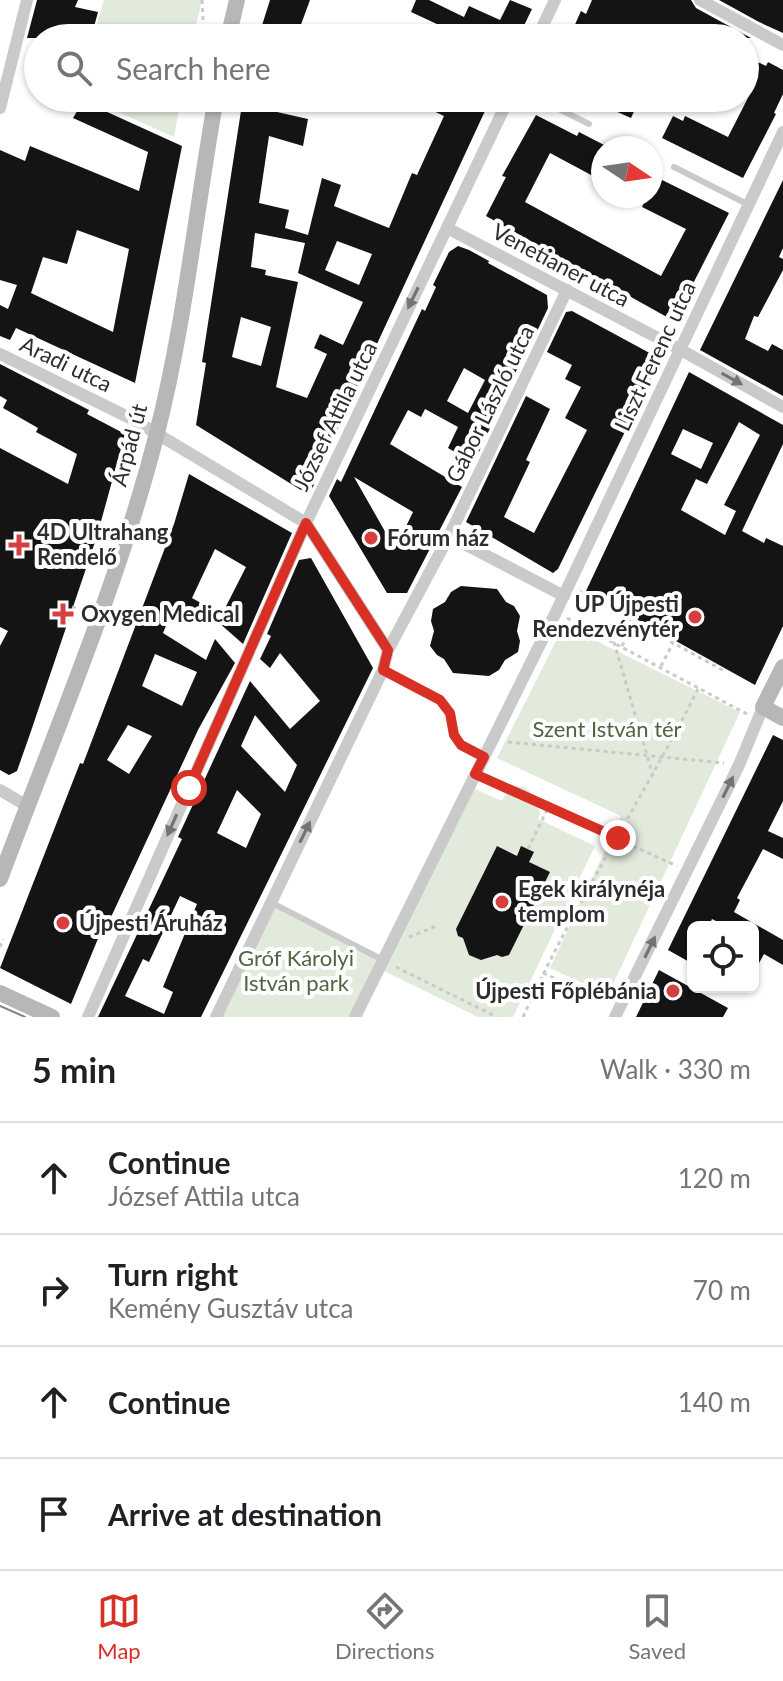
<!DOCTYPE html>
<html lang="en">
<head>
<meta charset="utf-8">
<style>
	:root { --surface:#fff; --page:#f6f6f6; --text:#202124; --muted:#757577; --line:#e0e0e0; --accent:#d93025 }
	body { margin:0; font-family:Lato,sans-serif; background:var(--page); color:var(--text) }
	.controls { position:absolute; right:24px; bottom:24px; display:grid; overflow:hidden; border-radius:12px; box-shadow:0 2px 6px #0004 }
	.controls button { width:72px; height:72px; display:grid; place-items:center; padding:0; border:0; border-bottom:2px solid var(--line); background:var(--surface); color:var(--text); font:40px sans-serif }
	.compass { position:absolute; left:591px; top:136px; width:72px; height:72px; border-radius:50%; background:var(--surface); box-shadow:0 2px 6px #0004; rotate:103deg }
	.stop { position:absolute; width:24px; height:24px; margin:-18px; border:6px solid #d93025; border-radius:50%; background:#fff }
	.stop.end { background:#d93025; border-color:#fff; box-shadow:0 2px 8px #0008 }
	.list { margin:0; padding:0; list-style:none }
	h2 { display:flex; justify-content:space-between; align-items:center; height:104px; margin:0; padding:0 32px; font-size:34px }
	h2 small { font-size:26px; font-weight:400; color:var(--muted) }
	.list li { display:grid; grid-template-columns:52px 1fr auto; gap:24px; align-items:center; box-sizing:border-box; height:112px; padding:0 32px; border-top:2px solid var(--line) }
	.list b { display:block; font-size:30px; white-space:nowrap }
	.list p { margin:0; font-size:26px; white-space:nowrap; color:var(--muted) }
	.list em { font-size:26px; font-style:normal; color:var(--muted) }
	.icon { flex:none; width:44px; height:44px; fill:none; stroke:currentColor; stroke-width:2; stroke-linecap:round; stroke-linejoin:round }
	.map { position:relative; flex:none; width:783px; height:1017px; overflow:hidden }
	.search { position:absolute; background:var(--surface); box-shadow:0 2px 6px #0004; left:24px; right:24px; top:24px; height:88px; display:flex; align-items:center; gap:20px; box-sizing:border-box; padding:0 28px; border-radius:44px; color:var(--muted); font-size:30px }
	.sheet { height:552px; background:var(--surface) }
	nav { display:flex; justify-content:space-around; align-items:center; box-sizing:border-box; height:112px; border-top:2px solid var(--line); background:var(--surface); font-size:22px; color:var(--muted) }
	nav a { display:grid; justify-items:center; gap:4px }
	nav .on { color:var(--accent) }
	.map>svg:first-child { display:block }
</style>
</head>
<body>
<div class="map">
<svg width="783" height="1017" viewBox="0 0 783 1017">
	<rect width="100%" height="100%" fill="#fff"/>
	<g fill="#e2eadc">
		<path d="M104,0H202L193,38H93Z"/>
		<path d="M87,98H181L174,137Z"/>
		<path d="M564,625L740,712L608,995L550,968L621,816L497,758Z"/>
		<path d="M510,786L525,787L536,798L540,814L538,819L595,846L513,1017H478L384,971L475,789L502,801Z"/>
		<path d="M273,907L381,962L353,1017H218Z"/>
	</g>
	<g fill="#141414" fill-rule="evenodd">
		<path d="M37,0H78L75,7L98,12L91,38H27Z"/>
		<path d="M270,0H310L296,38H258Z"/>
		<path d="M416,0H429L464,17L469,6L500,20L510,0L532,9L518,38H467L411,12Z"/>
		<path d="M592,0H691L696,8L751,38H569L581,11L586,14Z"/>
		<path d="M719,0H783V33L759,22Z"/>
		<path d="M745,56L766,66L768,62L783,70V94L774,113L776,114L743,178L662,138L673,116L683,121L685,116L728,137L754,86L745,81Z"/>
		<path d="M243,98H280L277,112L308,119L303,146L269,136L259,203L289,210L285,228L308,235L322,178L341,185L334,206L389,228L412,173L417,175L444,116L406,98H491L319,469L321,470L309,495L196,425L206,363L202,362ZM255,233L305,243L298,273L363,302L343,345L320,334L314,348L327,354L307,398L276,387L298,282L265,275L266,270L251,267ZM337,241L372,254L359,285L325,270ZM241,317L271,327L261,366L232,357Z"/>
		<path d="M586,98H640L631,118Z"/>
		<path d="M83,101L182,146L135,383L16,328L10,340L0,336V305L8,309L17,285L0,280V150L25,161L30,146L139,191L148,152L73,118ZM77,230L129,249L113,332L31,293L43,257L67,264Z"/>
		<path d="M536,115L577,136L579,132L608,147L603,148V174L596,170L593,176L550,153L525,202L661,276L686,229L642,207L647,196H651V179L654,181L656,177L729,213L674,321L486,216L506,177L502,176Z"/>
		<path d="M783,180V248L779,257L783,259V270L758,317L754,316L745,339L768,351L772,344L783,350V396L700,350Z"/>
		<path d="M458,246L469,250L489,261L488,263L547,295L548,308L531,344L529,343L474,463L448,448L458,427L425,409L421,417L408,410L390,444L462,487L407,593H387L329,496L337,479L341,482L422,309L425,311L436,287L433,285L449,252ZM464,368L485,380L468,413L447,401ZM354,477L413,512L395,549Z"/>
		<path d="M572,311L657,357L659,362L558,569L553,573L466,522L526,396L550,409L526,460L530,462L504,517L534,533L587,430L565,418L581,387L565,379L572,365L547,352L566,312Z"/>
		<path d="M0,364L89,410L87,414L125,434L97,536L30,734L17,771L9,775L0,770V646L8,631L0,627V448L68,484L77,454L36,432L38,428L3,408L7,400L0,396Z"/>
		<path d="M689,372L783,425V444L742,531L764,543L766,538L783,546V626L755,685L586,591ZM739,422L760,435L724,505L736,511L725,535L681,510L696,479L707,484ZM683,429L713,443L701,469L671,454Z"/>
		<path d="M189,474L292,533L243,644L218,622L246,567L215,549L192,598L208,607L194,620L173,609L163,633L206,660L215,639L235,663L198,730L105,930L102,929L71,1004L0,968L80,763L83,764L174,524ZM155,654L197,672L182,706L142,686ZM128,725L152,736L129,774L107,760Z"/>
		<path d="M311,558L373,668L201,1017H98L182,839L178,837L250,681L290,729L320,701L280,653L270,668L260,659L271,636L267,634L299,560ZM255,715L297,765L285,792L241,746ZM237,790L261,814L246,848L217,833ZM180,896L197,904L163,987L173,992L164,1014L125,996L143,959L149,962Z"/>
		<path d="M461,586L497,589L506,602L514,606L520,616L517,631L520,641L518,652L505,660L499,670L489,676L453,673L444,659L437,655L430,646L434,631L431,621L433,609L445,602L451,592Z"/>
		<path d="M773,735L783,740V801L768,831L783,838V859L763,849L737,898L740,900L734,912L783,940V965L764,954L753,974V927H728L712,919L708,927H693V964L668,950Z"/>
		<path d="M497,846L517,856L521,846L534,852L529,862L550,872L509,955L502,957L497,955L481,960L469,955L463,938L458,936L456,929Z"/>
		<path d="M659,970L728,1008L723,1017H636Z"/>
	</g>
	<g fill="none" stroke-linecap="round" stroke-linejoin="round">
		<g stroke="#cacaca" stroke-width="3" stroke-dasharray="4 4" stroke-linecap="butt">
			<path d="M202,0L204,38"/>
			<path d="M579,591L726,672"/>
			<path d="M72,607L85,611"/>
			<path d="M567,618L747,714"/>
			<path d="M614,642L653,776"/>
			<path d="M622,646L635,622"/>
			<path d="M661,666L673,643"/>
			<path d="M508,742L724,763"/>
			<path d="M487,780L677,866"/>
			<path d="M528,849L548,808"/>
			<path d="M409,937L437,926"/>
			<path d="M0,947L3,939"/>
			<path d="M396,967L497,1017"/>
			<path d="M543,973L609,1003"/>
			<path d="M533,995L547,1001"/>
			<path d="M523,1017C574,904 643,798 699,687"/>
		</g>
		<g stroke="#cacaca" stroke-width="6">
			<path d="M537,98L589,124"/>
			<path d="M674,167L749,205"/>
			<path d="M383,670L440,700L450,713L454,735L461,745L484,757"/>
			<path d="M272,903L383,960"/>
		</g>
		<g stroke="#cacaca" stroke-width="12">
			<path d="M700,0L783,45"/>
			<path d="M537,38L555,0"/>
			<path d="M0,108L27,0"/>
			<path d="M447,228L681,350L783,407"/>
			<path d="M0,354L134,420L306,523L388,650"/>
			<path d="M449,536L564,596"/>
			<path d="M0,790L27,806"/>
			<path d="M88,1017L306,523L509,98"/>
			<path d="M216,1017L383,670L388,650L449,536L567,290"/>
			<path d="M355,1017L556,612L783,132"/>
			<path d="M615,1017L739,765L763,707"/>
		</g>
		<g stroke="#b7b7b7" stroke-width="16">
			<path d="M228,38L237,0"/>
			<path d="M783,667L763,707L783,718"/>
			<path d="M0,879C55,731 118,586 157,433C185,323 196,209 216,98"/>
			<path d="M0,993L52,1017"/>
		</g>
		<path stroke="#828282" stroke-width="2" d="M0,1006L25,1017"/>
	</g>
	<defs><path id="oneway-solid" d="M-6-.8H1V-3.2L6.5 0L1 3.2V.8H-6Z" transform="scale(2)"/></defs>
	<g fill="#747474">
		<use href="#oneway-solid" transform="translate(413 298) rotate(116)"/>
		<use href="#oneway-solid" transform="translate(732 379) rotate(29)"/>
		<use href="#oneway-solid" transform="translate(728 787) rotate(-64)"/>
		<use href="#oneway-solid" transform="translate(172 825) rotate(114)"/>
		<use href="#oneway-solid" transform="translate(305 832) rotate(-64)"/>
		<use href="#oneway-solid" transform="translate(650 947) rotate(-64)"/>
	</g>
	<g fill="none" stroke-linecap="round" stroke-linejoin="round">
		<path stroke="#d93025" stroke-width="10" d="M189,788L306,523L388,650L383,670L440,700L450,713L454,735L461,745L484,757L475,774L618,838"/>
	</g>
	<g fill="#d53f40" stroke="#fff" stroke-width="3">
		<circle cx="371" cy="538" r="8"/>
		<path d="M15 533h8v8h8v8h-8v8h-8v-8h-8v-8h8z"/>
		<path d="M59 602h8v8h8v8h-8v8h-8v-8h-8v-8h8z"/>
		<circle cx="695" cy="617" r="8"/>
		<circle cx="502" cy="902" r="8"/>
		<circle cx="63" cy="923" r="8"/>
		<circle cx="673" cy="991" r="8"/>
	</g>
	<g text-anchor="middle" stroke-width="8" stroke-linejoin="round" paint-order="stroke">
		<g font-size="22" fill="#2d2d2d" stroke="#fff">
			<text transform="translate(561 265) rotate(28)" y="8">Venetianer utca</text>
			<text transform="translate(655 356) rotate(-65)" y="8">Liszt Ferenc utca</text>
			<text transform="translate(66 364) rotate(26)" y="8">Aradi utca</text>
			<text transform="translate(490 404) rotate(-64)" y="8">Gábor László utca</text>
			<text transform="translate(335 416) rotate(-64)" y="8">József Attila utca</text>
			<text transform="translate(129 445) rotate(-75)" y="8">Árpád út</text>
		</g>
		<g font-size="22" font-weight="bold" fill="#2d2d2d" stroke="#fff" text-anchor="start">
			<text x="37" y="540">4D Ultrahang<tspan x="37" dy="25">Rendelő</tspan></text>
			<text x="387" y="546">Fórum ház</text>
			<text x="679" y="612" text-anchor="end">UP Újpesti<tspan x="679" dy="25">Rendezvénytér</tspan></text>
			<text x="81" y="622">Oxygen Medical</text>
			<text x="518" y="897">Egek királynéja<tspan x="518" dy="25">templom</tspan></text>
			<text x="79" y="931">Újpesti Áruház</text>
			<text x="657" y="999" text-anchor="end">Újpesti Főplébánia</text>
		</g>
		<g font-size="22" fill="#4e653f" stroke="#fff">
			<text x="607" y="737">Szent István tér</text>
			<text x="296" y="966">Gróf Károlyi<tspan x="296" dy="25">István park</tspan></text>
		</g>
	</g>
</svg>
<div class="controls">
<button><svg class="icon" aria-label="locate" viewBox="0 0 24 24"><circle cx="12" cy="12" r="6"/><path d="M12 2v4M12 18v4M2 12h4M18 12h4"/></svg></button>
</div>
<svg class="compass" viewBox="-18 -18 36 36"><path d="M0-13l5 13h-10z" fill="#e53935"/><path d="M0 13l5-13h-10z" fill="#757577"/></svg>
<div class="stop" style="left:189px;top:788px"></div>
<div class="stop end" style="left:618px;top:838px"></div>
<div class="search"><svg class="icon" aria-label="search" viewBox="0 0 24 24"><circle cx="10" cy="10" r="6"/><path d="M15 15l6 6"/></svg>Search here</div>
</div>
<section class="sheet">
<h2>5 min<small>Walk · 330 m</small></h2>
<ul class="list">
<li><svg class="icon" aria-label="ahead" viewBox="0 0 24 24"><path d="M12 20V5M6 11l6-6 6 6"/></svg><div><b>Continue</b><p>József Attila utca</p></div><em>120 m</em></li>
<li><svg class="icon" aria-label="right" viewBox="0 0 24 24"><path d="M7 20v-9h11M14 6l5 5-5 5"/></svg><div><b>Turn right</b><p>Kemény Gusztáv utca</p></div><em>70 m</em></li>
<li><svg class="icon" aria-label="ahead" viewBox="0 0 24 24"><path d="M12 20V5M6 11l6-6 6 6"/></svg><div><b>Continue</b></div><em>140 m</em></li>
<li><svg class="icon" aria-label="arrive" viewBox="0 0 24 24"><path d="M6 21V4h12l-3 4 3 4H6"/></svg><div><b>Arrive at destination</b></div></li>
</ul>
</section>
<nav>
<a class="on"><svg class="icon" aria-label="map" viewBox="0 0 24 24"><path d="M3 6l6-2 6 2 6-2v14l-6 2-6-2-6 2zM9 4v14M15 6v14"/></svg>Map</a>
<a><svg class="icon" aria-label="directions" viewBox="0 0 24 24"><path d="M12 3l9 9-9 9-9-9zM9 14v-3h6M13 9l2 2-2 2"/></svg>Directions</a>
<a><svg class="icon" aria-label="saved" viewBox="0 0 24 24"><path d="M7 4h10v16l-5-4-5 4z"/></svg>Saved</a>
</nav>
</body>
</html>
